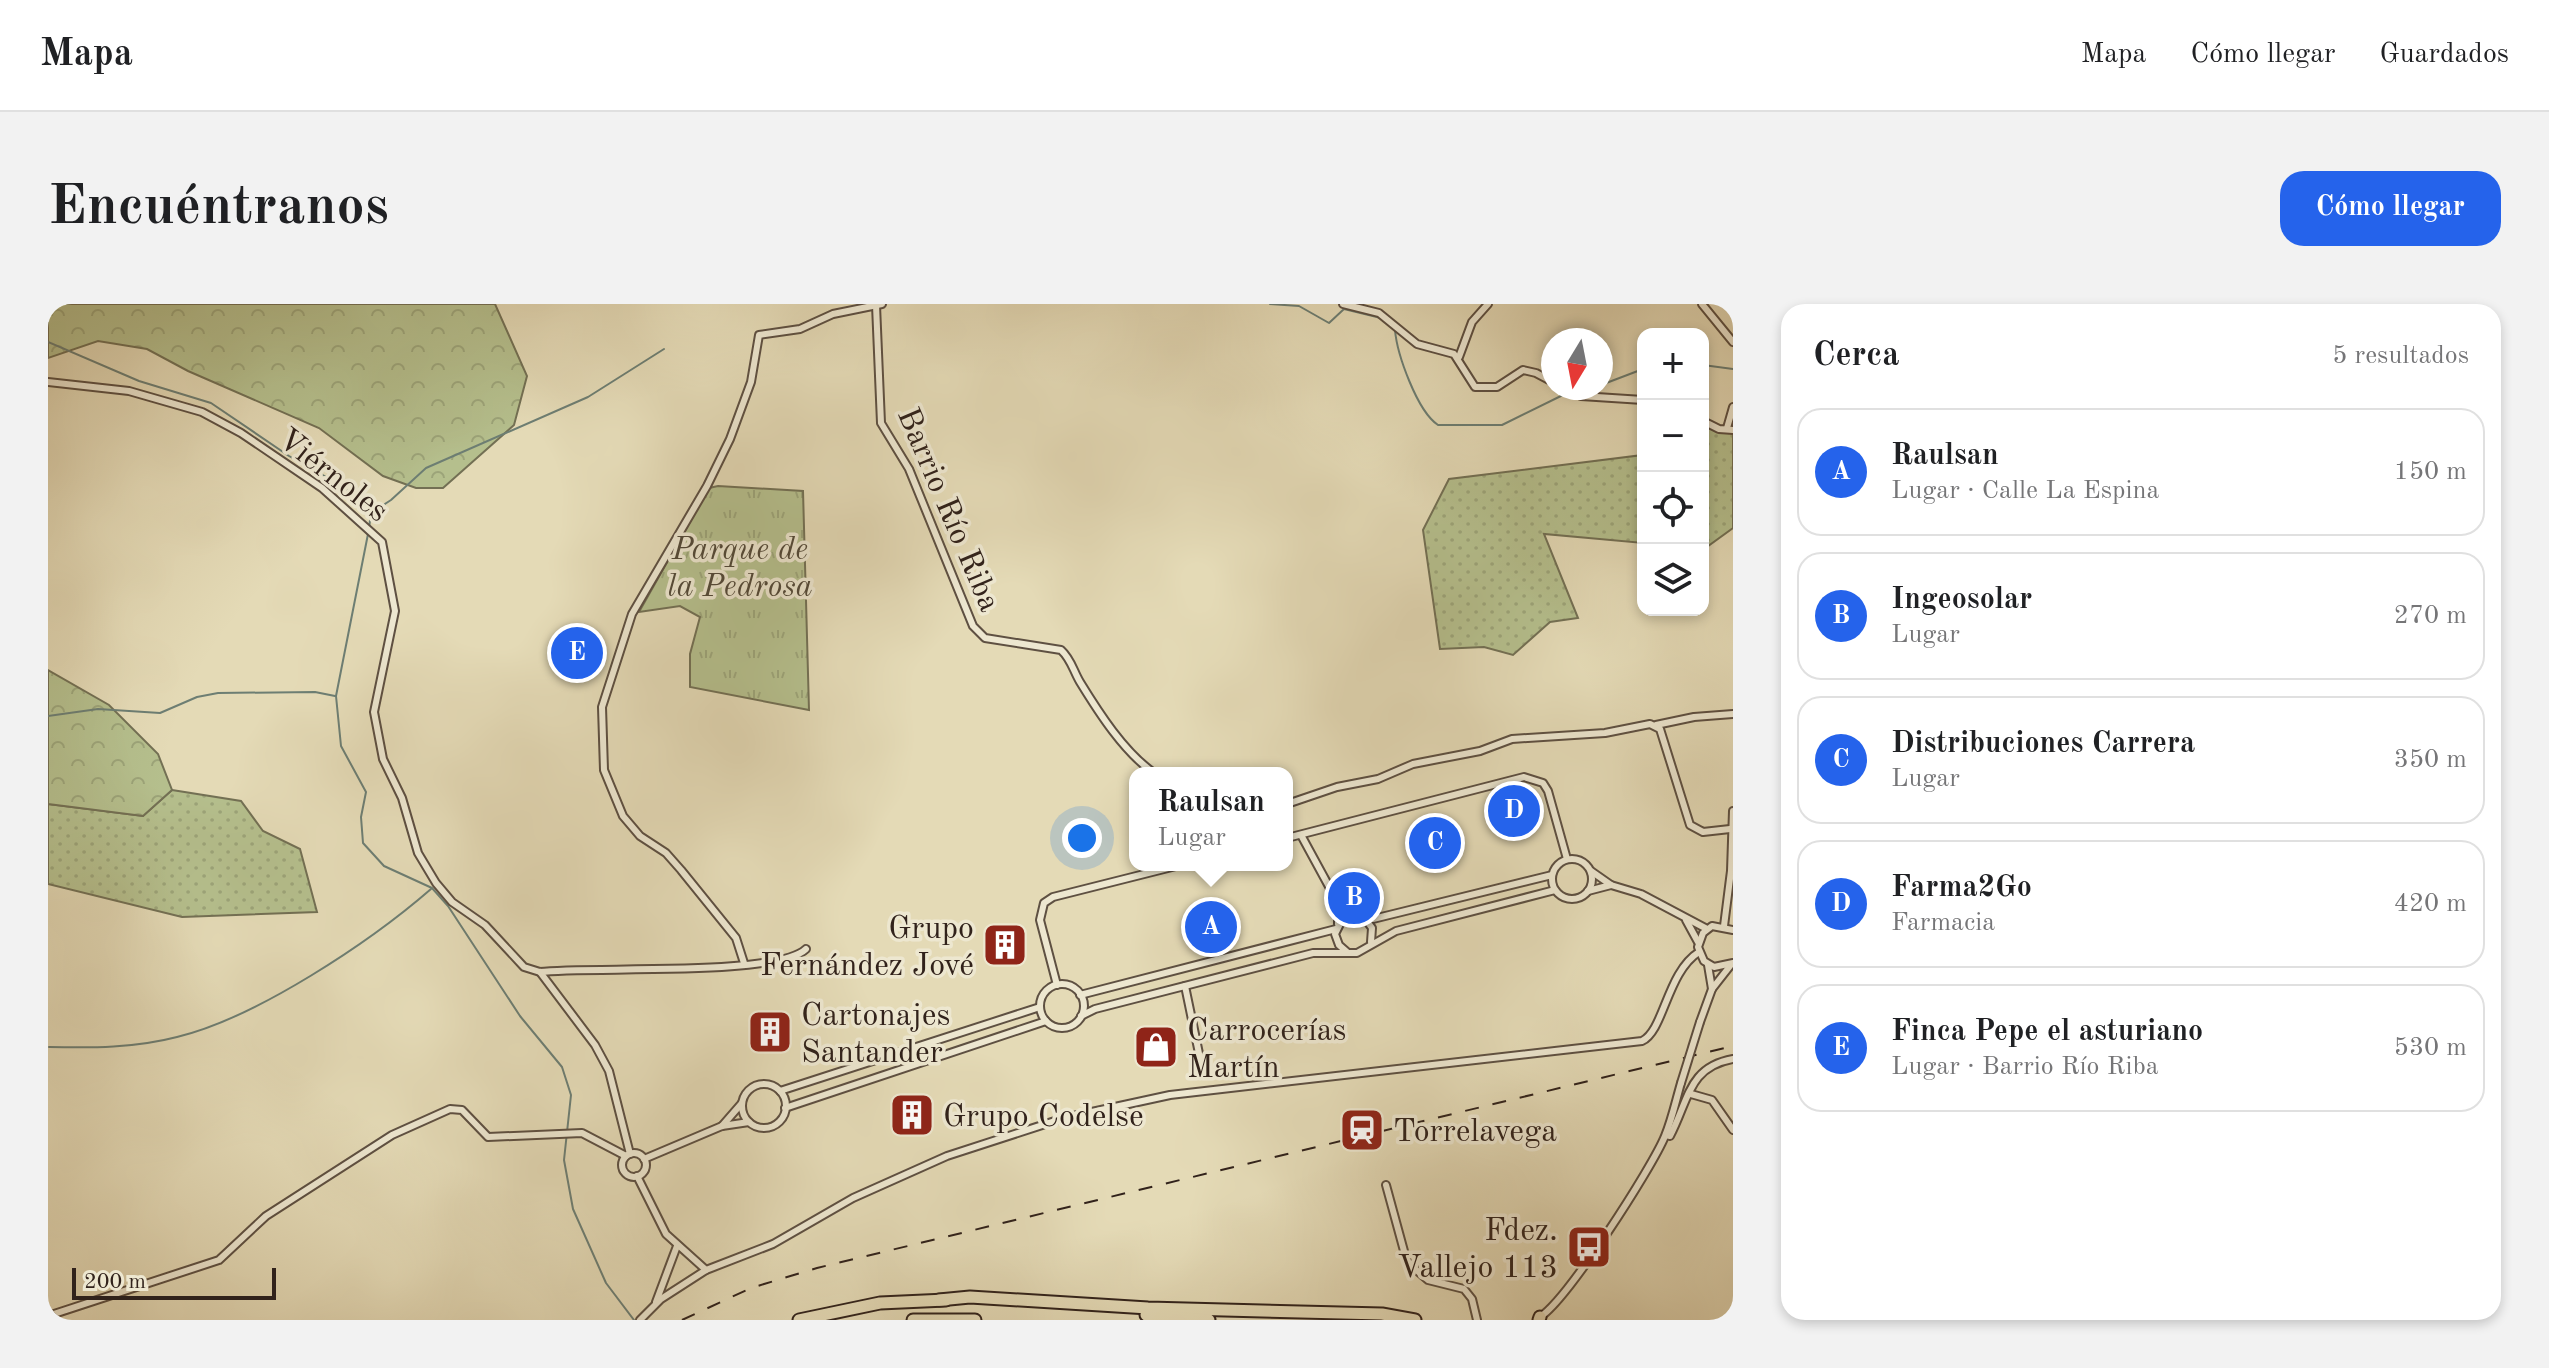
<!DOCTYPE html>
<html lang="es">
<head>
<meta charset="utf-8">
<style>
	:root { --surface:#fff; --page:#f2f2f2; --text:#202124; --muted:#757577; --line:#e0e0e0; --accent:#2563eb }
	body { margin:0; font-family:"Old Standard TT",serif; background:var(--page); color:var(--text) }
	.controls { position:absolute; right:24px; top:24px; display:grid; overflow:hidden; border-radius:16px; box-shadow:0 4px 12px #0003 }
	.controls button { width:72px; height:72px; display:grid; place-items:center; padding:0; border:0; border-bottom:2px solid var(--line); background:var(--surface); color:var(--text); font:40px sans-serif }
	.compass { position:absolute; left:1493px; top:24px; width:72px; height:72px; border-radius:50%; background:var(--surface); box-shadow:0 4px 12px #0003; rotate:190deg }
	.scale { position:absolute; left:24px; bottom:20px; width:204px; box-sizing:border-box; padding-left:8px; border:4px solid #31221b; border-top:0; font-size:22px; line-height:28px; white-space:nowrap; color:#31221b; -webkit-text-stroke:6px #ede7d0; paint-order:stroke }
	.you { position:absolute; left:1034px; top:534px; width:28px; height:28px; margin:-20px; border:6px solid #fff; border-radius:50%; background:#1a73e8; box-shadow:0 0 0 12px #1a73e833 }
	.badge { display:grid; place-items:center; width:52px; height:52px; border-radius:50%; background:var(--accent); color:#fff; font-size:26px; font-weight:700 }
	.pin { position:absolute; translate:-50% -50%; border:4px solid #fff; box-shadow:0 2px 8px #0006 }
	.popup { position:absolute; left:1081px; top:463px; width:164px; height:104px; box-sizing:border-box; display:grid; place-content:center; border-radius:16px; background:var(--surface); filter:drop-shadow(0 2px 6px #0005); font-size:26px; white-space:nowrap; color:var(--muted) }
	.popup b { font-size:30px; color:var(--text) }
	.popup::after { content:''; position:absolute; left:50%; top:100%; margin-left:-16px; border:16px solid transparent; border-top-color:var(--surface) }
	.list { margin:0; padding:0; list-style:none }
	h2 { display:flex; justify-content:space-between; align-items:center; height:104px; margin:0; padding:0 32px; font-size:34px }
	h2 small { font-size:26px; font-weight:400; color:var(--muted) }
	.list li { display:grid; grid-template-columns:52px 1fr auto; gap:24px; align-items:center; box-sizing:border-box; height:128px; margin:0 16px 16px; padding:0 16px; border:2px solid var(--line); border-radius:24px }
	.list b { display:block; font-size:30px; white-space:nowrap }
	.list p { margin:0; font-size:26px; white-space:nowrap; color:var(--muted) }
	.list em { font-size:26px; font-style:normal; color:var(--muted) }
	.icon { flex:none; width:44px; height:44px; fill:none; stroke:currentColor; stroke-width:2; stroke-linecap:round; stroke-linejoin:round }
	.map { position:relative; flex:none; width:1685px; height:1016px; overflow:hidden; border-radius:24px }
	header { display:flex; align-items:center; gap:48px; box-sizing:border-box; height:112px; padding:0 40px; background:var(--surface); border-bottom:2px solid var(--line) }
	header strong { font-size:38px }
	nav { display:flex; gap:44px; margin-inline-start:auto; font-size:28px }
	.intro { display:flex; align-items:center; justify-content:space-between; box-sizing:border-box; height:192px; padding:0 48px }
	h1 { margin:0; font-size:56px }
	.button { padding:20px 36px; border-radius:24px; background:var(--accent); color:#fff; font-size:28px; font-weight:700 }
	main { display:flex; gap:48px; padding:0 48px }
	aside { flex:1; background:var(--surface); border-radius:24px; box-shadow:0 4px 12px #0003 }
	.map>svg:first-child { display:block }
</style>
</head>
<body>
<header>
<strong>Mapa</strong>
<nav><a>Mapa</a><a>Cómo llegar</a><a>Guardados</a></nav>
</header>
<div class="intro"><h1>Encuéntranos</h1><a class="button">Cómo llegar</a></div>
<main>
<div class="map">
<svg width="1685" height="1016" viewBox="0 0 1685 1016">
	<defs>
		<pattern id="grass-dots" width="8" height="8" patternUnits="userSpaceOnUse" patternTransform="scale(2)"><rect width="8" height="8" fill="#b5bf8d"/><path d="M2 2h.1M6 6h.1" fill="none" stroke="#9ca479" stroke-width="1.8" stroke-linecap="round"/></pattern>
		<pattern id="forest-crowns" width="20" height="18" patternUnits="userSpaceOnUse" patternTransform="scale(2)"><rect width="20" height="18" fill="#b5bf8d"/><path d="M2 6a3 3 0 1 1 6 0M12 15a3 3 0 1 1 6 0" fill="none" stroke="#9ca479"/></pattern>
		<pattern id="park-tufts" width="24" height="20" patternUnits="userSpaceOnUse" patternTransform="scale(2)"><rect width="24" height="20" fill="#b5bf8d"/><path d="M3 7l-1-3M5 7V3M7 7l1-3M15 17l-1-3M17 17v-4M19 17l1-3" fill="none" stroke="#9ca479"/></pattern>
	</defs>
	<rect width="100%" height="100%" fill="#e4dab6"/>
	<filter id="stains"><feTurbulence type="fractalNoise" baseFrequency=".0025" numOctaves="4"/><feColorMatrix values="0 0 0 0 .2 0 0 0 0 .09 0 0 0 0 .02 0 0 0 .5 -.17"/></filter>
	<radialGradient id="worn" r=".72"><stop offset=".6" stop-color="#630" stop-opacity="0"/><stop offset="1" stop-color="#630" stop-opacity=".3"/></radialGradient>
	<g fill="url(#grass-dots)" stroke="#737054" stroke-width="2">
		<path d="M1655,119L1685,128V224L1656,245Z"/>
		<path d="M1595,151V239L1496,230L1530,314L1502,318L1465,351L1436,343L1392,345L1375,226L1401,175Z"/>
		<path d="M124,486L193,497L215,527L252,545L269,608L134,613L0,580V500L95,512Z"/>
	</g>
	<g fill="url(#forest-crowns)" stroke="#737054" stroke-width="2">
		<path d="M0,0H447L479,72L466,121L395,184H368L335,172L271,124L140,67L99,45L50,37L0,54Z"/>
		<path d="M0,366L61,401L110,450L124,486L95,512L0,500Z"/>
	</g>
	<path fill="url(#park-tufts)" stroke="#737054" stroke-width="2" d="M670,182L755,187L761,406L642,383V350L652,313L632,302L591,308L661,184Z"/>
	<g fill="none" stroke-linecap="round" stroke-linejoin="round">
		<g stroke="#6d7e73" stroke-width="2">
			<path d="M1222,0L1251,2L1281,19L1296,5L1333,14"/>
			<path d="M1347,26C1349,50 1369,107 1390,121H1454L1519,89"/>
			<path d="M0,38L91,77L163,99L241,152L296,183L322,208"/>
			<path d="M1655,61L1685,65"/>
			<path d="M1553,81L1595,65"/>
			<path d="M1529,86L1538,84"/>
			<path d="M323,209L343,196L378,164L540,93L616,45"/>
			<path d="M321,224L323,209"/>
			<path d="M320,230L288,392L293,442L318,488L313,513L315,539L336,562L384,584L400,602L472,712L514,763L523,791L516,856L525,905L558,979L586,1016"/>
			<path d="M0,412L50,405L112,409L149,393L170,389L267,388L287,392"/>
			<path d="M1,743C44,744 87,744 129,733C208,714 322,638 383,585"/>
		</g>
		<g stroke="#5e5042" stroke-width="10">
			<g id="street">
				<path d="M1295,0L1331,9L1369,40L1406,50L1427,83H1449L1475,66L1488,69L1505,78"/>
				<path d="M1654,0L1685,38"/>
				<path d="M828,1L833,119L861,165L925,322L937,334L1013,346C1023,355 1025,366 1032,378C1051,409 1076,448 1106,469"/>
				<path d="M1411,53L1424,18L1440,0"/>
				<path d="M0,78L81,87L154,108L193,129L274,184L334,238L347,307L326,408L335,455L354,494L370,549L388,579L404,598L437,621L476,663L492,668C540,662 729,673 758,645"/>
				<path d="M1517,84L1533,92L1595,96"/>
				<path d="M1655,117L1671,125L1685,126"/>
				<path d="M1679,124L1685,103"/>
				<path d="M1608,421L1646,413L1685,410"/>
				<path d="M1239,500L1289,483L1330,475L1365,460L1432,447L1464,435L1557,429L1602,420L1612,425L1642,521L1655,528L1682,525"/>
				<path d="M1253,531L1290,599V620"/>
				<path d="M1239,534L1476,473L1495,479L1500,487L1519,555"/>
				<circle cx="1524" cy="575" r="20"/>
				<path d="M1543,567L1563,581L1593,590L1659,625"/>
				<path d="M1540,587L1563,581"/>
				<path d="M1290,599L1308,612L1325,615L1504,571"/>
				<path d="M1318,616L1324,624L1323,638"/>
				<path d="M1638,616L1650,638"/>
				<path d="M1676,622L1683,567L1685,507"/>
				<path d="M1685,626L1664,622L1655,629L1650,643L1656,657L1666,663L1685,659"/>
				<path d="M1299,648L1291,641L1287,630L1294,616L1307,612"/>
				<path d="M696,659L688,634L633,566L618,549L592,532L575,512L556,466L554,403L584,310L659,182L682,135L703,78L711,31L752,25L785,10L834,0"/>
				<path d="M1660,661L1664,685"/>
				<path d="M492,668L547,741L561,767L582,850"/>
				<circle cx="1014" cy="702" r="22"/>
				<path d="M1009,681L992,616L996,599L1005,593L1132,561"/>
				<path d="M1137,682L1153,759"/>
				<path d="M1032,691L1288,625"/>
				<path d="M1033,712L1047,705L1265,649H1309L1348,627L1507,586"/>
				<path d="M1652,718L1664,685L1682,662"/>
				<circle cx="716" cy="802" r="22"/>
				<path d="M732,787L992,703"/>
				<path d="M1643,790L1664,796L1685,826"/>
				<path d="M737,804L998,717"/>
				<path d="M674,822L694,799"/>
				<path d="M1618,831L1622,832C1641,796 1640,763 1685,755"/>
				<circle cx="586" cy="861" r="12"/>
				<path d="M596,855L674,822L701,818"/>
				<path d="M589,872L618,930L658,966"/>
				<path d="M1338,881L1359,958L1380,976L1416,985L1424,995L1429,1016"/>
				<path d="M608,998L629,942"/>
				<path d="M0,1012L171,956L218,912L344,831L402,805L414,806L440,833L534,829L578,852"/>
				<path d="M1492,1013C1519,996 1604,864 1617,832C1624,815 1628,796 1633,779"/>
				<path d="M592,1016L613,995L658,966L725,940L805,894L899,852L1016,814L1122,791L1594,737C1616,727 1619,668 1651,648"/>
			</g>
		</g>
		<g stroke="#31221b" stroke-width="15">
			<g id="highway">
				<path d="M891,996L922,993L1100,1004L1334,1010L1367,1016"/>
				<path d="M1098,1011L1161,1016"/>
				<path d="M751,1016L832,999L898,996"/>
				<path d="M865,1016H927"/>
				<path d="M1491,1016L1492,1013"/>
			</g>
		</g>
		<use href="#street" stroke="#ede7d0" stroke-width="6"/>
		<use href="#highway" stroke="#e4dab6" stroke-width="11"/>
		<path stroke="#31221b" stroke-width="2" stroke-dasharray="14 14" stroke-linecap="butt" d="M634,1016L703,984L769,964L1685,742"/>
		<g stroke="#5e5042" stroke-width="10" stroke-linecap="butt">
			<path id="street-bridge" d="M1633,779L1652,718"/>
		</g>
		<use href="#street-bridge" stroke="#ede7d0" stroke-width="6"/>
	</g>
	<defs>
		<g id="building-square" transform="scale(2.3)"><rect x="-9" y="-9" width="18" height="18" rx="4" fill="#8f2418" stroke="#ede7d0"/><path d="M-4-6H4V6H1V3H-1V6H-4ZM-2.5-4.3h1.7v1.8h-1.7ZM.8-4.3h1.7v1.8H.8ZM-2.5-1h1.7V.8h-1.7ZM.8-1h1.7V.8H.8Z" fill="#fff"/></g>
		<g id="shop-square" transform="scale(2.3)"><rect x="-9" y="-9" width="18" height="18" rx="4" fill="#8f2418" stroke="#ede7d0"/><path d="M-5-2.5h2.3a2.7 3.5 0 0 1 5.4 0H5L5.5 6h-11ZM-1.5-2.5h3a1.5 2.3 0 0 0-3 0Z" fill="#fff"/></g>
		<g id="station-square" transform="scale(2.3)"><rect x="-9" y="-9" width="18" height="18" rx="4" fill="#8f2418" stroke="#ede7d0"/><path d="M-3-6H3Q5-6 5-4V2Q5 4 3 4L4.5 6H3L1.5 4h-3L-3 6H-4.5L-3 4Q-5 4-5 2V-4Q-5-6-3-6ZM-3.5-4v3h7v-3ZM-3.5 1v1.5H-2V1ZM2 1v1.5H3.5V1Z" fill="#fff"/></g>
		<g id="bus-square" transform="scale(2.3)"><rect x="-9" y="-9" width="18" height="18" rx="4" fill="#8f2418" stroke="#ede7d0"/><path d="M-5-6H5V4H4V6H2V4H-2V6H-4V4H-5ZM-3.5-4V0h7V-4ZM-3.5 1.2v1.5H-2V1.2ZM2 1.2v1.5H3.5V1.2Z" fill="#fff"/></g>
	</defs>
	<g fill-rule="evenodd">
		<use href="#building-square" x="957" y="641"/>
		<use href="#building-square" x="722" y="728"/>
		<use href="#shop-square" x="1108" y="743"/>
		<use href="#building-square" x="864" y="811"/>
		<use href="#station-square" x="1314" y="826"/>
		<use href="#bus-square" x="1541" y="943"/>
	</g>
	<g text-anchor="middle" stroke-width="7" stroke-linejoin="round" paint-order="stroke">
		<g font-size="32" fill="#31221b" stroke="#ede7d0">
			<text transform="translate(286 170) rotate(38)" y="11">Viérnoles</text>
			<text transform="translate(902 205) rotate(67)" y="11">Barrio Río Riba</text>
		</g>
		<g font-size="32" font-style="italic" fill="#524938" stroke="#ede7d0">
			<text x="692" y="255">Parque de<tspan x="692" dy="37">la Pedrosa</tspan></text>
		</g>
		<g font-size="32" fill="#31221b" stroke="#ede7d0" text-anchor="start">
			<text x="926" y="634" text-anchor="end">Grupo<tspan x="926" dy="37">Fernández Jové</tspan></text>
			<text x="753" y="721">Cartonajes<tspan x="753" dy="37">Santander</tspan></text>
			<text x="1139" y="736">Carrocerías<tspan x="1139" dy="37">Martín</tspan></text>
			<text x="895" y="822">Grupo Codelse</text>
			<text x="1345" y="837">Torrelavega</text>
			<text x="1510" y="936" text-anchor="end">Fdez.<tspan x="1510" dy="37">Vallejo 113</tspan></text>
		</g>
	</g>
	<rect width="100%" height="100%" filter="url(#stains)"/>
	<rect width="100%" height="100%" fill="url(#worn)"/>
</svg>
<div class="controls">
<button>+</button>
<button>−</button>
<button><svg class="icon" aria-label="locate" viewBox="0 0 24 24"><circle cx="12" cy="12" r="6"/><path d="M12 2v4M12 18v4M2 12h4M18 12h4"/></svg></button>
<button><svg class="icon" aria-label="layers" viewBox="0 0 24 24"><path d="M12 4l9 5-9 5-9-5zM3 14l9 5 9-5"/></svg></button>
</div>
<svg class="compass" viewBox="-18 -18 36 36"><path d="M0-13l5 13h-10z" fill="#e53935"/><path d="M0 13l5-13h-10z" fill="#757577"/></svg>
<div class="scale">200 m</div>
<div class="you"></div>
<div class="pin badge" style="left:1163px;top:623px">A</div>
<div class="popup"><b>Raulsan</b>Lugar</div>
<div class="pin badge" style="left:1306px;top:594px">B</div>
<div class="pin badge" style="left:1387px;top:539px">C</div>
<div class="pin badge" style="left:1466px;top:507px">D</div>
<div class="pin badge" style="left:529px;top:349px">E</div>
</div>
<aside>
<h2>Cerca<small>5 resultados</small></h2>
<ul class="list">
<li><span class="badge">A</span><div><b>Raulsan</b><p>Lugar · Calle La Espina</p></div><em>150 m</em></li>
<li><span class="badge">B</span><div><b>Ingeosolar</b><p>Lugar</p></div><em>270 m</em></li>
<li><span class="badge">C</span><div><b>Distribuciones Carrera</b><p>Lugar</p></div><em>350 m</em></li>
<li><span class="badge">D</span><div><b>Farma2Go</b><p>Farmacia</p></div><em>420 m</em></li>
<li><span class="badge">E</span><div><b>Finca Pepe el asturiano</b><p>Lugar · Barrio Río Riba</p></div><em>530 m</em></li>
</ul>
</aside>
</main>
</body>
</html>
